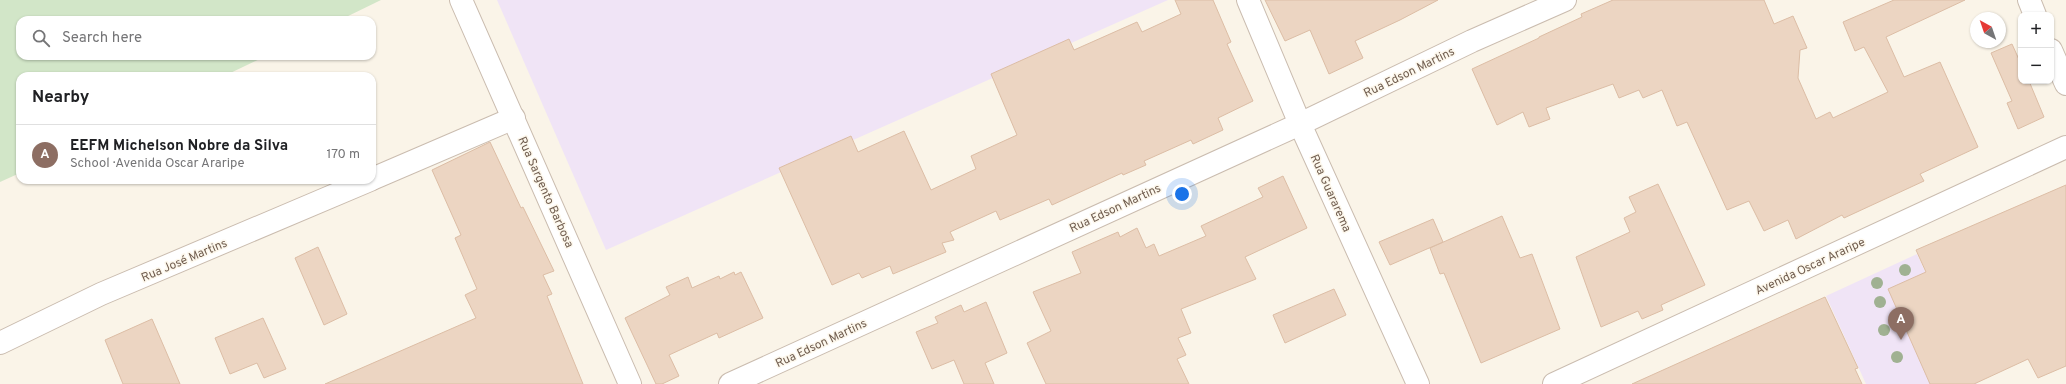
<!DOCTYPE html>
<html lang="en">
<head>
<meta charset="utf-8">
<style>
	:root { --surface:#fff; --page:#f6f6f6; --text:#202124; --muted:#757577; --line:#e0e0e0; --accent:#d57d5c }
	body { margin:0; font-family:Overpass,sans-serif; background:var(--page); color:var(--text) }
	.controls { position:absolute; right:12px; top:12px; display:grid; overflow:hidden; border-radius:8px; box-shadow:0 1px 3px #0004 }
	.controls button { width:36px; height:36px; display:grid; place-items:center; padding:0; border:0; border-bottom:1px solid var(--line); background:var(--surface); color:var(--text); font:20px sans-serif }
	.compass { position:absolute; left:1970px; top:12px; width:36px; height:36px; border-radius:50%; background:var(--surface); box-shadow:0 1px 3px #0004; rotate:320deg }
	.you { position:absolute; left:1182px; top:194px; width:14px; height:14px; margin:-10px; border:3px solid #fff; border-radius:50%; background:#1a73e8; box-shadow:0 0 0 6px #1a73e833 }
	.badge { display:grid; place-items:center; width:26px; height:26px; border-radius:50%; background:var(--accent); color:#fff; font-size:13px; font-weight:700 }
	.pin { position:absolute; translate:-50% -33px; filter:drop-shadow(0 1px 2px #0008) }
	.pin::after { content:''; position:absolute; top:21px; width:14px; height:12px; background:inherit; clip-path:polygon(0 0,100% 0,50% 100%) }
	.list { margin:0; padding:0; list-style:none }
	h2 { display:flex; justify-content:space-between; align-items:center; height:52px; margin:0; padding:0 16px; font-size:17px }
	h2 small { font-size:13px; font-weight:400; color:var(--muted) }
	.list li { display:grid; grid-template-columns:26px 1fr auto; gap:12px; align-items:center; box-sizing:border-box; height:60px; padding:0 16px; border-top:1px solid var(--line) }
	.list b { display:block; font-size:15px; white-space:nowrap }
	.list p { margin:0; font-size:13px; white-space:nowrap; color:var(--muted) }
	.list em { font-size:13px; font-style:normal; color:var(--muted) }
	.icon { flex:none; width:22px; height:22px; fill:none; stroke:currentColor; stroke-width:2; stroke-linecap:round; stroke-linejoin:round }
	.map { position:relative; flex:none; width:2066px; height:384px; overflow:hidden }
	.search { position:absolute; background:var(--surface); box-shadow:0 1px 3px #0004; left:16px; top:16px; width:360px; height:44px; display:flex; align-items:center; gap:10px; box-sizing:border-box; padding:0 14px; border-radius:12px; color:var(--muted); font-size:15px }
	.panel { position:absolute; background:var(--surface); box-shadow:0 1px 3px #0004; left:16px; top:72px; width:360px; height:112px; border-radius:12px }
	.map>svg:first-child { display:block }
</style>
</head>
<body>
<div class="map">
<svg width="2066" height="384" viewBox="0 0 2066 384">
	<rect width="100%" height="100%" fill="#faf4e8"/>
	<g fill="#f0e4f6">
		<path d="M497,0H1168L606,250Z"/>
		<path d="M1917,254L1977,384H1866L1826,296Z"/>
	</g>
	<path fill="#d2e6c8" d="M0,0H381L340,20H20V56H266L224,76H20V173L0,182Z"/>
	<g fill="#ecd5c2" stroke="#dcbda5">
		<path d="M1175,0H1213L1231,42L1227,44L1253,101L1218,118L1223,130L1193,144L1191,140L1144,161L1146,165L1123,175L1122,173L1052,205L1049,199L1000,220L996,211L950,232L954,240L942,243L946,252L893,274L890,266L862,278L859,273L832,285L779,168L851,136L858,152L904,131L931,190L976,169L971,156L1017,135L991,74L1069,39L1074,50L1137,22L1142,32L1181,14Z"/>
		<path d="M1265,0H1438L1400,20L1355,41L1363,58L1329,74L1310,30L1285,41Z"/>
		<path d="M1613,0H1764L1774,24L1793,16L1807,48L1800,50L1798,78L1816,119L1830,112L1833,118L1888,92L1864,47L1855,51L1843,22L1894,0H1965L1886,37L1904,77L1940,62L1978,147L1920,174L1924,181L1844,218L1842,215L1796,239L1788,220L1764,231L1749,201L1727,210L1687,122L1677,126L1662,90L1643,98L1639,90L1619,98L1613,84L1546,108L1550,119L1529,127L1523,112L1497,125L1472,69L1539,38V37L1582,17L1581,14Z"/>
		<path d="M2012,44L2021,64V81H2029L2044,117L2018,129L2007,103L2012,101L1991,53Z"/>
		<path d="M490,142L521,208L523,207L554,271L543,275L552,294L547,296L583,384H325L476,318L465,295L477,289L455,238L461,235L432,170Z"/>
		<path d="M1283,176L1307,228L1245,257L1256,279L1181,309L1191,333L1178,338L1186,355L1177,359L1189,384H1046L1027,343L1051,331L1033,292L1081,273L1072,252L1118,232L1120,237L1137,228L1146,248L1154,244L1159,256L1206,236L1201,226L1263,197L1258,188Z"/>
		<path d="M1658,184L1705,285L1661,305L1663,310L1642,319L1638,311L1601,327L1576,257L1630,232L1624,218L1636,212L1629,197Z"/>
		<path d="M2066,185V366L2038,378L2028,359L1974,384H1930L1888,289L1926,272L1916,250Z"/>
		<path d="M1502,216L1520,258L1532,254L1560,329L1481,363L1444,273L1440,274L1430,248Z"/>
		<path d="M1433,219L1443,242L1390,265L1379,242Z"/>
		<path d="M318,247L347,314L324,325L295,258Z"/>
		<path d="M734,272L735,275L741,272L763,318L719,338L717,333L669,355L679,376L662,384H656L625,318L670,295L666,287L688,277L692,288L719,276L720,279Z"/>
		<path d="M1334,289L1346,315L1285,343L1273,315Z"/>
		<path d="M1825,297L1858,368L1855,369L1862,384H1632Z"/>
		<path d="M986,302L1007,353L985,363L994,384H964L954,360L932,369L916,332L938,323L935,317L961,305L964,312Z"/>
		<path d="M263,318L286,369L264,378L257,363L230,374L215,338Z"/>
		<path d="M152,319L180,384H123L105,340Z"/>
	</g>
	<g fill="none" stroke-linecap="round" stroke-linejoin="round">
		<g stroke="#cabcaf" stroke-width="24">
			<g id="minor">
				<path d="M461,0L630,384"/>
				<path d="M1248,0L1300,124L1418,384"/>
				<path d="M2029,0L2035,15"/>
				<path d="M2051,50L2066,84"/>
				<path d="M372,179L514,118"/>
				<path d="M0,343L101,294L370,180"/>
				<path d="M730,384L1300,124L1472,41L1565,0"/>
				<path d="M1554,384L2066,147"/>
			</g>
		</g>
		<use href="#minor" stroke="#fff" stroke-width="22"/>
	</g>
	<g fill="#a0b192">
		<circle cx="1905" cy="270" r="6"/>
		<circle cx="1877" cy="283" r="6"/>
		<circle cx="1880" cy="302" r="6"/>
		<circle cx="1884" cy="330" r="6"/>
		<circle cx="1897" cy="357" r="6"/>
	</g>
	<g text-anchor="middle" stroke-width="3" stroke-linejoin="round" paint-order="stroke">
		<g font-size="12" fill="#705d4f" stroke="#fdf8ed">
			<text transform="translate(1409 72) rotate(-26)" y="4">Rua Edson Martins</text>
			<text transform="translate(546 192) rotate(66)" y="4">Rua Sargento Barbosa</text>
			<text transform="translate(1331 193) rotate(66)" y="4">Rua Guararema</text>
			<text transform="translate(1115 208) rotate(-25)" y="4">Rua Edson Martins</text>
			<text transform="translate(184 260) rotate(-23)" y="4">Rua José Martins</text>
			<text transform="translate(1810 266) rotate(-25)" y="4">Avenida Oscar Araripe</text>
			<text transform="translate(821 343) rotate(-25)" y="4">Rua Edson Martins</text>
		</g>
	</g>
</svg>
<div class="controls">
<button>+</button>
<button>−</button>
</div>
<svg class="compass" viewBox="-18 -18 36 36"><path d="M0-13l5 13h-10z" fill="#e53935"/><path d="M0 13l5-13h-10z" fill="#757577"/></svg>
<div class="you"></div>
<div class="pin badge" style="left:1901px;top:340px;background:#8d6e63">A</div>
<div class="search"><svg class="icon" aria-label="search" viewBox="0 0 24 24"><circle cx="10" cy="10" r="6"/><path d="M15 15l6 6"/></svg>Search here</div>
<section class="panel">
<h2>Nearby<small></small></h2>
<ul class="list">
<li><span class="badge" style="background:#8d6e63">A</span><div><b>EEFM Michelson Nobre da Silva</b><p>School · Avenida Oscar Araripe</p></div><em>170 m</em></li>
</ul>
</section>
</div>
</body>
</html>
